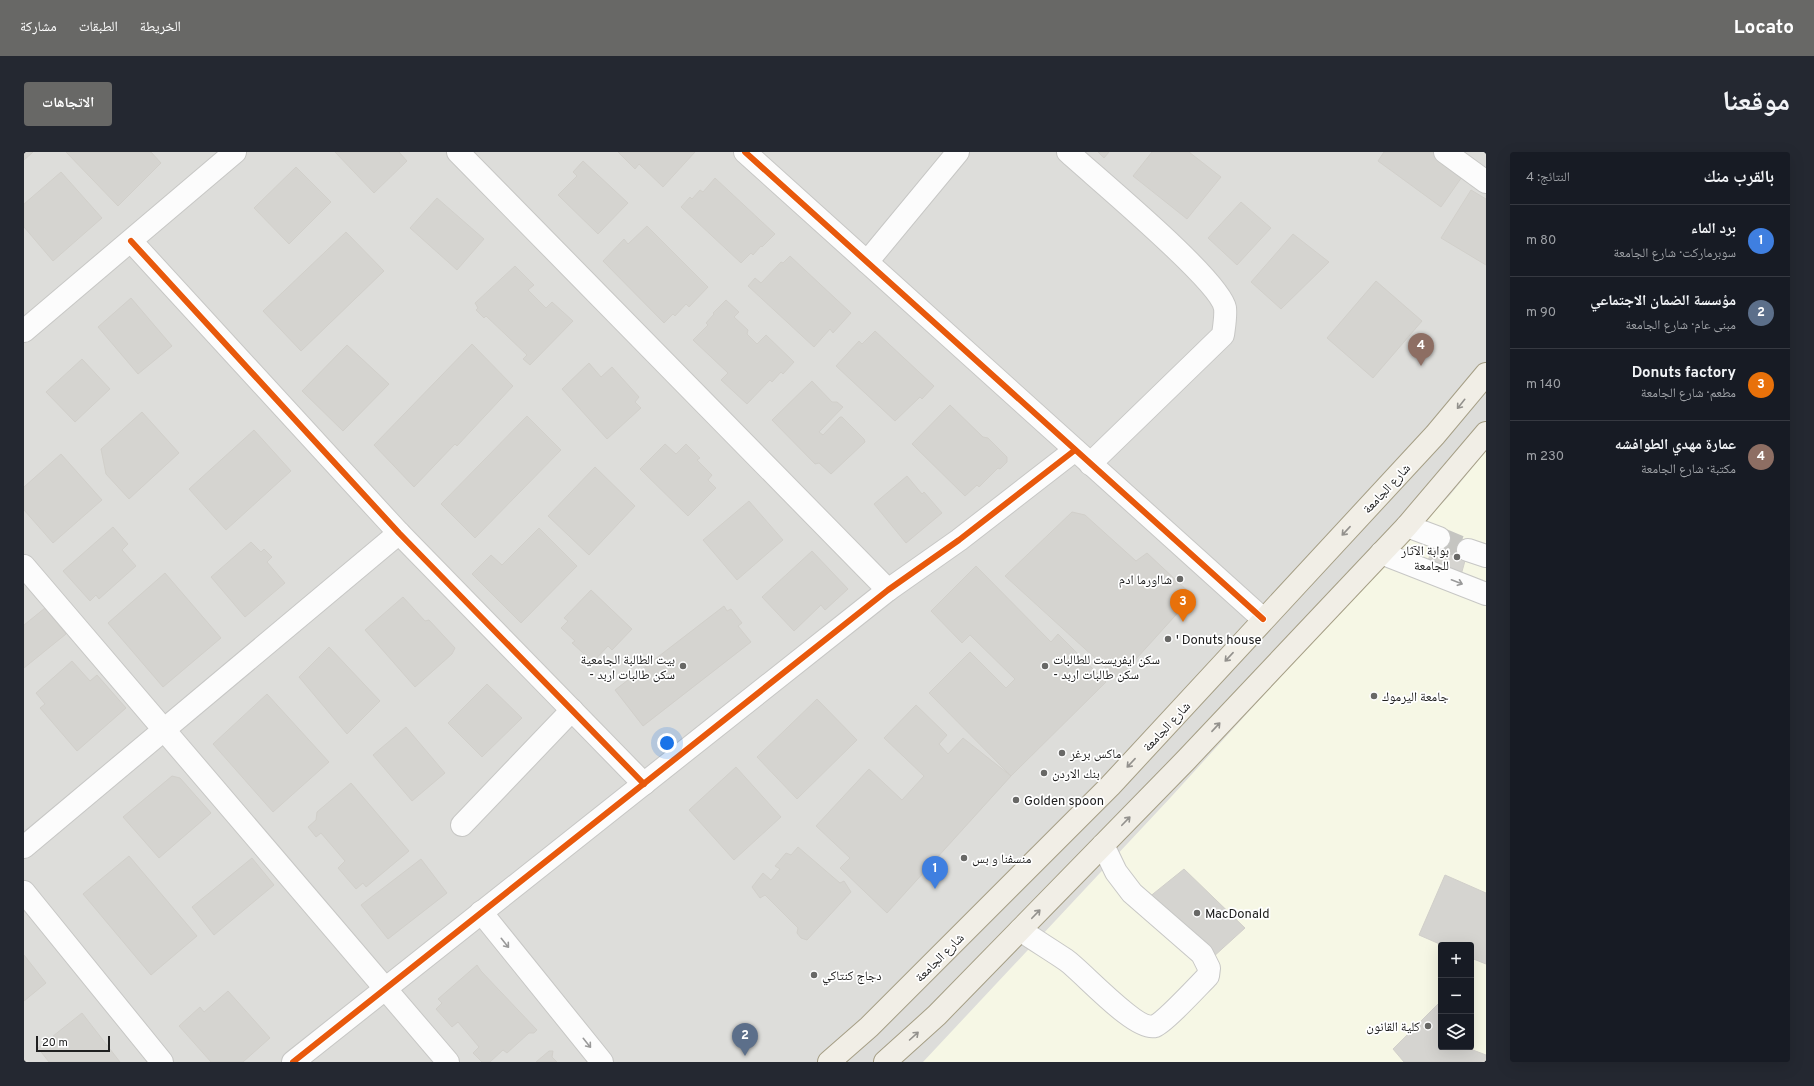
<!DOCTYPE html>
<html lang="ar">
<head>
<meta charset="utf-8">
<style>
	:root { --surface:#171b24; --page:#242831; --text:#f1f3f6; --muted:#9ea1a6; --line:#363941; --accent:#686866 }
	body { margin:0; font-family:Overpass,"Noto Naskh Arabic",sans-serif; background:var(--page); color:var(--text); direction:rtl }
	.controls { position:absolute; right:12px; bottom:12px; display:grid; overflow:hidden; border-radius:4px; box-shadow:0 4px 16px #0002 }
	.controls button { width:36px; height:36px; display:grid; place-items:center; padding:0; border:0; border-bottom:1px solid var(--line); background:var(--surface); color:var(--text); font:20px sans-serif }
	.scale { position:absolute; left:12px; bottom:10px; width:74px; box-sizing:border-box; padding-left:4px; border:2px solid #202020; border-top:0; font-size:11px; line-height:14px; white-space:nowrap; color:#202020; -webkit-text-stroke:3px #fff; paint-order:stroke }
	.you { position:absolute; left:643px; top:591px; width:14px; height:14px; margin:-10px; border:3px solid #fff; border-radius:50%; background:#1a73e8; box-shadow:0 0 0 6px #1a73e833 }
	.badge { display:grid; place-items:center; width:26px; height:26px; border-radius:50%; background:var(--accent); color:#fff; font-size:13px; font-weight:700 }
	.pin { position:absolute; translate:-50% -33px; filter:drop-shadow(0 1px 2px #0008) }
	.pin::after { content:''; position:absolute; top:21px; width:14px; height:12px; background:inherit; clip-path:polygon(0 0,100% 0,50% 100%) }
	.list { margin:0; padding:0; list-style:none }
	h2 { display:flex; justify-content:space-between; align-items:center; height:52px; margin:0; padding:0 16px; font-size:17px }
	h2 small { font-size:13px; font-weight:400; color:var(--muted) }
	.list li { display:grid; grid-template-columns:26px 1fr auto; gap:12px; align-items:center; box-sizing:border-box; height:72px; padding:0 16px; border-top:1px solid var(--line) }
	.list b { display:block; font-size:15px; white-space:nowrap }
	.list p { margin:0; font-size:13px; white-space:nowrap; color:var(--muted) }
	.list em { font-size:13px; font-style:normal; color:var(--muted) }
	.icon { flex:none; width:22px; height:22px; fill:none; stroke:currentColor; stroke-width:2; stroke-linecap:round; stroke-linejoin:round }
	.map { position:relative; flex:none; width:1462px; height:910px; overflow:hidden; direction:ltr; border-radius:4px }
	header { display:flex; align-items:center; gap:24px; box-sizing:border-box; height:56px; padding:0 20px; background:var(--accent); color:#fff }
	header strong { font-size:19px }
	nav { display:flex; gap:22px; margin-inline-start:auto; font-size:14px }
	.intro { display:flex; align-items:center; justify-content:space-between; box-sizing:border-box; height:96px; padding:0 24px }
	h1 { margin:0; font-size:28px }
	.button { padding:10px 18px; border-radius:4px; background:var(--accent); color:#fff; font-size:14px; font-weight:700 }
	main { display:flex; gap:24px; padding:0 24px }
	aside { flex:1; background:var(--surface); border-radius:4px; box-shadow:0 4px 16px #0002 }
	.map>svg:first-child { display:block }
</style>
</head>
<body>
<header>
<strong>Locato</strong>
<nav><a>الخريطة</a><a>الطبقات</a><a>مشاركة</a></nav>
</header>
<div class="intro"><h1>موقعنا</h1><a class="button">الاتجاهات</a></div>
<main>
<aside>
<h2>بالقرب منك<small>النتائج: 4</small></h2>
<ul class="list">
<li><span class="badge" style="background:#3f7fe0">1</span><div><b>برد الماء</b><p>سوبرماركت · شارع الجامعة</p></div><em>80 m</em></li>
<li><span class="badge" style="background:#5c6f8a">2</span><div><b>مؤسسة الضمان الاجتماعي</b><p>مبنى عام · شارع الجامعة</p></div><em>90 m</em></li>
<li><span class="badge" style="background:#e8710a">3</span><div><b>Donuts factory</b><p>مطعم · شارع الجامعة</p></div><em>140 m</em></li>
<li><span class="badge" style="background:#8d6e63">4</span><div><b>عمارة مهدي الطوافشه</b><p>مكتبة · شارع الجامعة</p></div><em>230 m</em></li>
</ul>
</aside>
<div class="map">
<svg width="1462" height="910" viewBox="0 0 1462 910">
	<rect width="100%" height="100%" fill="#eeeee9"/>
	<path fill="#ddddda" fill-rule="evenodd" d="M0,0H1462V910H0ZM1417,793H1447V895H1417Z"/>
	<path fill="#f6f7e5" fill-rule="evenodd" d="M1462,299V910H899L1147,645L1331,443L1426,343ZM1417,793H1447V895H1417Z"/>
	<g fill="#d5d4d0" stroke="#d1cfca">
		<path d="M0,0H9L0,8Z"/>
		<path d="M42,0H127L137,11L94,54Z"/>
		<path d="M311,0H375L383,9L350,41Z"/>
		<path d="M594,0H671L639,35L615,12L611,17Z"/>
		<path d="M1074,0H1085L1080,6Z"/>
		<path d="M1128,0H1165L1197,25L1163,67L1109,24Z"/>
		<path d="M1360,0H1409L1440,22L1417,55L1354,9Z"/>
		<path d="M559,9L604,51L574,82L534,43L553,24L549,20Z"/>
		<path d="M272,15L307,50L265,92L230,56Z"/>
		<path d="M37,20L78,66L29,109L0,75V52Z"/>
		<path d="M691,26L751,82L738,95L737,94L729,103L727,101L717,111L657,55L666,45L668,47L676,38L679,40Z"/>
		<path d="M1447,38L1462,47V113L1417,86Z"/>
		<path d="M413,46L460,87L433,118L386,76Z"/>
		<path d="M1217,50L1247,76L1213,113L1184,86Z"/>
		<path d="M623,74L684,135L665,155L662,152L651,164L649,162L640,171L579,109L600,87L604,92Z"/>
		<path d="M322,80L360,119L277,199L239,159Z"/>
		<path d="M1269,82L1305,110L1257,157L1227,130Z"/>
		<path d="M766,104L827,161L809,181L806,177L790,195L724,134L731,126L737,131L757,110L759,111Z"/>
		<path d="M491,114L510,133L504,138L522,156L528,150L549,169L506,213L499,207L503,203L462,164L460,166L452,158L454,156L451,151Z"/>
		<path d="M1352,129L1398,169L1349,226L1303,186Z"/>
		<path d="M107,146L148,194L114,222L74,175Z"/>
		<path d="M702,148L715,160L710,165L724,178L723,182L733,192L742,183L770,210L759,222L757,220L748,230L746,228L723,252L697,228L704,221L669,188L684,173L682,171L690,162L689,161Z"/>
		<path d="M851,179L910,234L898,247L896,245L871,269L812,214L835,189L838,192Z"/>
		<path d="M448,192L489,234L433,294L431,292L390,335L350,293Z"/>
		<path d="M323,193L365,232L319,279L278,239Z"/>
		<path d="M58,207L86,237L51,270L22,240Z"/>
		<path d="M565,211L577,225L588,215L615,245L611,250L617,256L583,287L538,237Z"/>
		<path d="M788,229L808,250H813L819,255L795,280L799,283L816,265H818L840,287L841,290L807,322L795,311L791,312L748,268Z"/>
		<path d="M926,253L959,285L964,286L983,305V310L976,317L974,316L955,335L953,333L941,344L888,292Z"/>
		<path d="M118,260L155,301L105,347L82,322L77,297Z"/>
		<path d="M503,264L537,298L451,386L417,352Z"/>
		<path d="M230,278L267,319L202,378L165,337Z"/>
		<path d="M641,292L652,302L662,292L676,306L673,308L688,323L684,328L692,336L664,364L616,317Z"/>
		<path d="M37,302L78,348L29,391L0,358V335Z"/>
		<path d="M571,315L611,354L565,403L524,364Z"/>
		<path d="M883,324L898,342L900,340L918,361L882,391L850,352Z"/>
		<path d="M725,349L759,388L713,428L679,388Z"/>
		<path d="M1048,360L1061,363L1112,409L1123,401L1169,444L1094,527L981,424Z"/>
		<path d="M89,375L104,392L98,398L112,414L75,447L72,443L66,449L39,419Z"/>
		<path d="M515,376L553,414L497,471L448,422L467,403L478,413Z"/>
		<path d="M1419,377L1446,391L1437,423L1404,408Z"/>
		<path d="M227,390L237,400L240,397L248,405L243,410L261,431L221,465L187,425Z"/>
		<path d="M788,399L824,437L801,458L797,453L770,479L738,445Z"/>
		<path d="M952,414L1027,490L1034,482L1082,530L987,624L905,541L946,500L982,536L991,527L946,483L938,491L907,459Z"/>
		<path d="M141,421L197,486L139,535L84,471Z"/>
		<path d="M567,438L608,477L588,498L584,494L569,510L548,491L551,489L537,476L544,469L540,466Z"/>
		<path d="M379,445L401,469L405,468L431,496L428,502L391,535L341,478Z"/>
		<path d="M700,454L703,459L707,457L718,471L714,474L727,490L619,574L591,538Z"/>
		<path d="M21,456L42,482L0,516V473Z"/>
		<path d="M305,495L356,549L323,582L275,525Z"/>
		<path d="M48,509L66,529L73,523L102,556L53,599L16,556L21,552L12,541Z"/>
		<path d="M463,532L498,566L458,605L424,571Z"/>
		<path d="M243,542L305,610L249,660L189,592Z"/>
		<path d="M793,547L833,588L773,647L733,605Z"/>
		<path d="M892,553L923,583L915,592L924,602L939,586L987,624L863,761L816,716L826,706L792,674L845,617L878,648L900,624L860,586Z"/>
		<path d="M382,575L421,621L388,649L349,603Z"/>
		<path d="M712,615L757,665L710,708L665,658Z"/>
		<path d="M148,624L156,626L187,661L135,706L99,665Z"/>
		<path d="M327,631L385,699L342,735L339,731L332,737L314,716L321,709L297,681L292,685L284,675L292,668L293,660Z"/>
		<path d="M774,695L816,731L820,729L827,740L783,788L777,786L773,781L774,776L741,743L736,746L728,735L739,721L747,728L756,717L751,714L762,701L767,703Z"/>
		<path d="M105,704L173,784L127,823L59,742Z"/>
		<path d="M228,706L250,733L190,783L168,755Z"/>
		<path d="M397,707L423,741L364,787L337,753Z"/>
		<path d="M1160,717L1221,776L1188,806L1124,746Z"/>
		<path d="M1421,723L1462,741V812L1447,806V793H1418L1395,783Z"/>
		<path d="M0,803L22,831L0,849Z"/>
		<path d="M453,813L457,819L513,878L510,881H505L483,901L479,898L466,910H458L449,901L455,895L434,870L428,875L412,857L418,851L414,847Z"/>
		<path d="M204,839L246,886L219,910H187L155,874L176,855L180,860Z"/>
		<path d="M1415,851L1417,854V895H1441L1462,903V910H1380L1369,897Z"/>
		<path d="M58,861L96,910H25L14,896Z"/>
		<path d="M525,899H529L528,905L533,910H512Z"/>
	</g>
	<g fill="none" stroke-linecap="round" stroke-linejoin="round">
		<path stroke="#c5c5c1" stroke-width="22" stroke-dasharray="22 11" stroke-linecap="butt" d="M1415,386L1444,398"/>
		<g stroke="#c7c7c5" stroke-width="24">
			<g id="minor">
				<path d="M434,0L864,438"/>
				<path d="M721,0L1239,467"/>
				<path d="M1044,0C1071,25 1196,128 1201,156C1202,164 1200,175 1199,183L1066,312"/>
				<path d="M1421,0L1462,30"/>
				<path d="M107,89L375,381L620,632"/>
				<path d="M843,110L934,0"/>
				<path d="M0,179L211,0"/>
				<path d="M1383,374L1415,386"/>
				<path d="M1444,398L1462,404"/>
				<path d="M1357,401L1462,442"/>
				<path d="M0,414L424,910"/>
				<path d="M438,673L548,558"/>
				<path d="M0,695L375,381"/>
				<path d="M0,740L138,910"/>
				<path d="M457,760L578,910"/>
				<path d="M996,778C1011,788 1027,798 1042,808C1059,820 1112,880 1131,874C1141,870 1174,834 1184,824L1185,816L1178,802L1108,741L1092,720L1079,693"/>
				<path d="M269,910L864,438L935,388L1051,298"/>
			</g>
		</g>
		<g stroke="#a59e85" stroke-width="24">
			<g id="major">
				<path d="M805,910L845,875L1086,634L1411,283L1462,222"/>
				<path d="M861,910L913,863L1163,607L1383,374L1462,281"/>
			</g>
		</g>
		<use href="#minor" stroke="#fcfcfc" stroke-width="22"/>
		<use href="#major" stroke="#f1eee6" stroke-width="22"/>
		<g stroke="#fff" stroke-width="8">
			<g id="cycleway">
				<path d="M721,0L1239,467"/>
				<path d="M107,89L375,381L620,632"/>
				<path d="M269,910L864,438L935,388L1051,298"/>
			</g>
		</g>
		<use href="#cycleway" stroke="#e8590c" stroke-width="6"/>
	</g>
	<defs><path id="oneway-shaft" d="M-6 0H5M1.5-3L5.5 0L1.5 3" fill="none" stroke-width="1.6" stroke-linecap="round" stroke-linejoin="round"/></defs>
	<g stroke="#93918d">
		<use href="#oneway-shaft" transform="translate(1437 252) rotate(129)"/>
		<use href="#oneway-shaft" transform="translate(1322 379) rotate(133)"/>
		<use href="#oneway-shaft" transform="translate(1205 505) rotate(133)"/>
		<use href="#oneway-shaft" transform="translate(1192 575) rotate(-47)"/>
		<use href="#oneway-shaft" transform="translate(1107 611) rotate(133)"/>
		<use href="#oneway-shaft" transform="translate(1102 669) rotate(-46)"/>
		<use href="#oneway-shaft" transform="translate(1012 762) rotate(-46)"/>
		<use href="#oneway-shaft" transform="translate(890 884) rotate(-42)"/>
	</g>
	<g stroke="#999">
		<use href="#oneway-shaft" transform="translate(1433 430) rotate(21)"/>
		<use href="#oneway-shaft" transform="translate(481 791) rotate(51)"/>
		<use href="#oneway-shaft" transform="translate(563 891) rotate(51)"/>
	</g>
	<g fill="#686866" stroke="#fff" stroke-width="1.5">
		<circle cx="1433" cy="405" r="4"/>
		<circle cx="1156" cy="427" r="4"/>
		<circle cx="1144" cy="487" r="4"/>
		<circle cx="659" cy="514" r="4"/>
		<circle cx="1021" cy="514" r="4"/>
		<circle cx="1350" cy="544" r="4"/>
		<circle cx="1038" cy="601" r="4"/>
		<circle cx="1020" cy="621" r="4"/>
		<circle cx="992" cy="648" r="4"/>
		<circle cx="940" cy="706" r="4"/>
		<circle cx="1173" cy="761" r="4"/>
		<circle cx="790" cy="823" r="4"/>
		<circle cx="1404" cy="874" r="4"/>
	</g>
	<g text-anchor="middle" stroke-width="3.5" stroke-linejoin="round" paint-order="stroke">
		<g font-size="13" fill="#202020" stroke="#fff">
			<text transform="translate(1362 336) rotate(-47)" y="5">شارع الجامعة</text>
			<text transform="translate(1142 574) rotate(-47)" y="5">شارع الجامعة</text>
			<text transform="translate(915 805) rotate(-45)" y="5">شارع الجامعة</text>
		</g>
		<g font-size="13" fill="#202020" stroke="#fff" text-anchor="start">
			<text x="1425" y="403" text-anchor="end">بوابة الآثار<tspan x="1425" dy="15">للجامعة</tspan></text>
			<text x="1148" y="432" text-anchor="end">شااورما ادم</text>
			<text x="1152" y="492">' Donuts house</text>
			<text x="651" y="512" text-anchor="end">بيت الطالبة الجامعية<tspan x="651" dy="15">- سكن طالبات اربد</tspan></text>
			<text x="1029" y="512">سكن ايفريست للطالبات<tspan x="1029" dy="15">- سكن طالبات اربد</tspan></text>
			<text x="1358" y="549">جامعة اليرموك</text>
			<text x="1046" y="606">ماكس برغر</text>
			<text x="1028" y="626">بنك الاردن</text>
			<text x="1000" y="653">Golden spoon</text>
			<text x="948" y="711">منسفنا و بس</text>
			<text x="1181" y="766">MacDonald</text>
			<text x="798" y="828">دجاج كنتاكي</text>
			<text x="1396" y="879" text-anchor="end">كلية القانون</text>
		</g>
	</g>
</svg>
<div class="controls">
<button>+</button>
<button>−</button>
<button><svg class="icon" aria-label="layers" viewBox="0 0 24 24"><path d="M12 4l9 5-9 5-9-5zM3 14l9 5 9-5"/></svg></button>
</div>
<div class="scale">20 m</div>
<div class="you"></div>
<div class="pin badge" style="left:911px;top:737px;background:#3f7fe0">1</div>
<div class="pin badge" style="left:721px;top:904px;background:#5c6f8a">2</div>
<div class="pin badge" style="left:1159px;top:470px;background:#e8710a">3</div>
<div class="pin badge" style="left:1397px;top:214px;background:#8d6e63">4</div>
</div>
</main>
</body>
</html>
